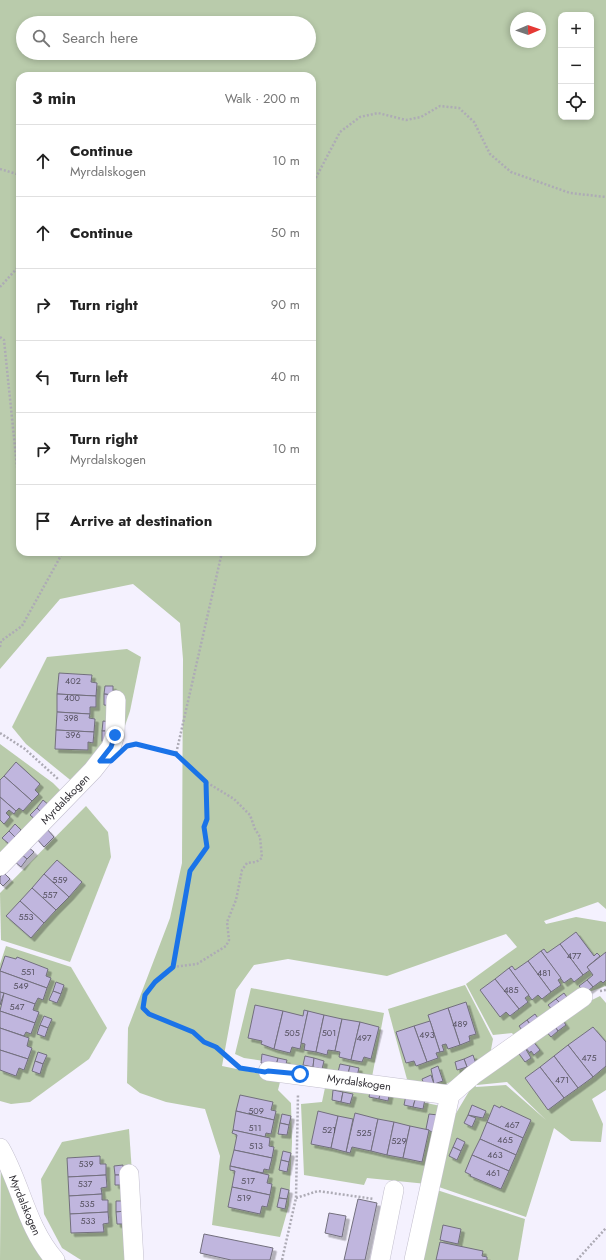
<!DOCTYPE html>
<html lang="en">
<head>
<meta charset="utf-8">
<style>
	:root { --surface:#fff; --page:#f6f6f6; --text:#222; --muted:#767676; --line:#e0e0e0 }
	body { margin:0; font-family:Jost,sans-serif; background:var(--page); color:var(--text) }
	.controls { position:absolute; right:12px; top:12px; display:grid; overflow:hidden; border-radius:8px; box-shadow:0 2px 6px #0003 }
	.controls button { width:36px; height:36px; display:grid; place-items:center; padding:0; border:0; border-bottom:1px solid var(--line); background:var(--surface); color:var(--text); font:20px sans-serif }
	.compass { position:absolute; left:510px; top:12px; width:36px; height:36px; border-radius:50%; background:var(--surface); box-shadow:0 2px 6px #0003; rotate:88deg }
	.stop { position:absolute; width:12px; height:12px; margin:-9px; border:3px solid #1a73e8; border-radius:50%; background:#fff }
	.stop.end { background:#1a73e8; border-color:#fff; box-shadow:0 1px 4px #0008 }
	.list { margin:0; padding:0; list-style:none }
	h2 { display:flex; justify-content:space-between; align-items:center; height:52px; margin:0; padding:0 16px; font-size:17px }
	h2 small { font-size:13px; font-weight:400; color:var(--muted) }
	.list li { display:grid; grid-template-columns:26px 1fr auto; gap:12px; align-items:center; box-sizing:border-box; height:72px; padding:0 16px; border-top:1px solid var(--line) }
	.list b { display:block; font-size:15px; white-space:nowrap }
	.list p { margin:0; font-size:13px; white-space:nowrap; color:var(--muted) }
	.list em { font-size:13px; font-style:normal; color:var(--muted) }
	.icon { flex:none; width:22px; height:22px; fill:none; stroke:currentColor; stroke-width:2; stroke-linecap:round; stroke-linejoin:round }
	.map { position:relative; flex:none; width:606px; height:1260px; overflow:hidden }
	.search { position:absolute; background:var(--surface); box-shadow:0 2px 6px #0003; left:16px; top:16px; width:300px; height:44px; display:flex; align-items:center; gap:10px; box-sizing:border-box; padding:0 14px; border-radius:22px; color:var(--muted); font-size:15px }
	.panel { position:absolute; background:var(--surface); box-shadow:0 2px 6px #0003; left:16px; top:72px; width:300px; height:484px; border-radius:12px }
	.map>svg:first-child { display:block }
</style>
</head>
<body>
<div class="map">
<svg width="606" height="1260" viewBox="0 0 606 1260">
	<defs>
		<filter id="shadow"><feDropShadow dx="3.5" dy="3.5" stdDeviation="0" flood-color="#0004"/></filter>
	</defs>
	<rect width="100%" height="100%" fill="#f4f1fe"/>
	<g fill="#b9cbab" fill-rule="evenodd">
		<path d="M0,0H606V909L598,902L544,921L546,924L576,917L606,922V986L580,995L517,1040L512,1033L493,1035L466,984L517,947L506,934L387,976L288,959L254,965L236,990L222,1066L281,1078L278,1090L291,1103L292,1142L289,1205L280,1237L212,1225L220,1156L205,1109L166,1102L140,1093L127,1083L128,1028L170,918L182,863L183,659L180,623L133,584L60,599L0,669ZM561,15H591V117H561ZM516,18H540V42H516ZM23,23H309V53H23ZM20,76H312V552H20Z"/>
		<path d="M127,649L141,657L130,711L116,752L74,783L26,744L12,727L47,657Z"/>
		<path d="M0,744L53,783L60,790V797L0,859Z"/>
		<path d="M86,806L108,832L111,857L70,962L1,940L0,893Z"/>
		<path d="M6,946L71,967L107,1028L89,1059L30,1102L11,1104L0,1101V964Z"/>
		<path d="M465,985L493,1039L489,1060L464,1075L436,1089L408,1083L388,1009Z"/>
		<path d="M251,988L384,1013L372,1077L244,1058L235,1054Z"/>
		<path d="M600,996L606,1003V1090L592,1099L603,1124L601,1142L571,1141L554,1128L526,1217L436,1186L452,1120L474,1083L476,1087L506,1085L546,1120L507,1082L477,1085L474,1080L578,1007Z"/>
		<path d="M326,1083L441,1106L427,1184L367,1178L364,1185L304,1175L301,1104L322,1102Z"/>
		<path d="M129,1129L137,1247L133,1260H81L62,1248L44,1214L41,1179L62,1142Z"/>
		<path d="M1,1140L56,1250L66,1260H0Z"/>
		<path d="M434,1189L525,1219L518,1260H418Z"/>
	</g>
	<g fill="#c0b6de" stroke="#726f7d" filter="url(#shadow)">
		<path d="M59,673L92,675L91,682L97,683L96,696L57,694Z"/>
		<path d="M105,686H113V695L104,694Z"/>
		<path d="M57,694L96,696V707H90V714L57,712Z"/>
		<path d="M104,694L113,695V706L104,705Z"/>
		<path d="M57,712L90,714L89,718L95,719L94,732L56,730Z"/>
		<path d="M103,721L112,722L111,731H102Z"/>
		<path d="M56,730L94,732L93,743L88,742V750L55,749Z"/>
		<rect x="102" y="731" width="9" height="10"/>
		<path d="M16,762L40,784L35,790L39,794L32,801L4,776Z"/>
		<path d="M4,776L32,801L23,811L19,808L16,811L0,797V780Z"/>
		<path d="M0,797L16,811L14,814L9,810L6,813L10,817L4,824L0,820Z"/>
		<path d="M43,800L50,806L43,814L37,808Z"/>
		<path d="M37,808L43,814L37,821L30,815Z"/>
		<path d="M15,824L21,830L15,837L9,831Z"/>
		<path d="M47,829L54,837L44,847L36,838Z"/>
		<path d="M9,831L15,837L9,844L2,838Z"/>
		<path d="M27,846L34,852L27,859L21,854Z"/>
		<path d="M21,854L27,859L21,867L14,861Z"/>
		<path d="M57,860L82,882L69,897L44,874Z"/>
		<path d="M4,873L10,879L3,886L0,883V877Z"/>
		<path d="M44,874L69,897L56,910L32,888Z"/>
		<path d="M32,888L56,910L44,923L20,901Z"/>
		<path d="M20,901L44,923L31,938L6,916Z"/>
		<path d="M576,932L594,956L597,953L600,956L587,967L590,970L583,975L560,944Z"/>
		<path d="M560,944L583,975L574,982L571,978L564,983L541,951L544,949L547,953Z"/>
		<path d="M541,951L561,978L558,980L561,985L551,992L528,961Z"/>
		<path d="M606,952V980L603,983L601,981L593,987L587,980L593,975L587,967Z"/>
		<path d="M5,956L16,959L17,957L48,969L46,976L51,978L47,988L0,971Z"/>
		<path d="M528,961L551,992L542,999L538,995L532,1000L509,968L512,966L515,970Z"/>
		<path d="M509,968L529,995L525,998L528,1002L519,1009L495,979Z"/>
		<path d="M0,971L47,988L43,1000L38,998L35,1004L0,992Z"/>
		<path d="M495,979L519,1009L510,1016L506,1012L500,1017L480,990Z"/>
		<path d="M587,980L593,987L585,993L579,986Z"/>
		<path d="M56,982L64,985L61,994L53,991Z"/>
		<path d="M53,991L61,994L57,1003L49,1000Z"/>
		<path d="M0,992L4,993L0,1005Z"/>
		<path d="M4,993L35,1004L33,1010L39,1012L35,1023L0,1011Z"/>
		<path d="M564,993L569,1000L562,1005L556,999Z"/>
		<path d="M556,999L562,1005L554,1012L548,1005Z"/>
		<path d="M466,1002L476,1034L469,1036L470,1041L460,1045L448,1008Z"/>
		<path d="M255,1005L283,1011L274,1049L261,1044L262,1041L248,1038Z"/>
		<path d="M448,1008L460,1045L448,1049L446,1044L442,1045L444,1051L440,1052L428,1015Z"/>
		<path d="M304,1010L308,1011L300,1049L292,1047L290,1053L274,1049L283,1011L303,1016Z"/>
		<path d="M0,1011L35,1023L31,1034L26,1032L24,1036L0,1028Z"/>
		<path d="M308,1011L324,1015L316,1052L304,1050L305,1044L301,1043Z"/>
		<path d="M535,1014L540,1021L532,1027L527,1020Z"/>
		<path d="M324,1015L342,1019L335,1051L328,1050L327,1055L316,1052Z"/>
		<path d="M44,1016L52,1019L48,1028L40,1025Z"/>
		<path d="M561,1018L566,1025L558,1031L553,1024Z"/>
		<path d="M342,1019L360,1022L351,1060L339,1057L340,1052L335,1051Z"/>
		<path d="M527,1020L532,1027L524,1033L519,1026Z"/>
		<path d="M430,1021L440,1052L436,1053L438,1058L427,1062L414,1026Z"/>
		<path d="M360,1022L379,1027L371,1059L364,1057L362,1062L351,1060Z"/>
		<path d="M553,1024L558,1031L551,1037L545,1030Z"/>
		<path d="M40,1025L48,1028L45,1037L37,1034Z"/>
		<path d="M414,1026L427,1062L416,1066L414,1061L406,1063L396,1032Z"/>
		<path d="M593,1027L606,1042V1066L593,1077L568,1045Z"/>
		<path d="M0,1028L29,1038L27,1046L32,1048L28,1059L0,1050Z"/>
		<path d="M532,1040L540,1050L534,1055L531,1051L530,1053L524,1046Z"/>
		<path d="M568,1045L593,1077L578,1088L554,1056Z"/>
		<path d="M524,1046L531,1058L525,1062L517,1051Z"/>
		<path d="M0,1050L28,1059L24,1070L19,1068L16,1076L0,1070Z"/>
		<path d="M38,1052L47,1055L43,1064L35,1061Z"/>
		<path d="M262,1054L278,1058L276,1066L261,1063Z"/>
		<path d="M473,1055L476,1064L467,1067L464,1059Z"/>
		<path d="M305,1056L314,1058L313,1067L303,1065Z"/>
		<path d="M554,1056L578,1088L564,1098L540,1067Z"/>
		<path d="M278,1058L287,1060L285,1068L276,1066Z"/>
		<path d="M314,1058L324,1061L322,1069L313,1067Z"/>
		<path d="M464,1059L467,1067L457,1070L455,1062Z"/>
		<path d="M35,1061L43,1064L40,1074L32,1071Z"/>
		<path d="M340,1064L350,1066L348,1074L338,1072Z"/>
		<path d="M350,1066L359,1068L357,1076L348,1074Z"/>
		<path d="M438,1066L443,1081L434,1084L431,1069Z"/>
		<path d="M540,1067L564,1098L548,1110L525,1078Z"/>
		<path d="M431,1075L434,1084L425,1087L422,1079Z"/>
		<path d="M371,1087L381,1089L379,1099L369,1097Z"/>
		<path d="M381,1089L390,1091L388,1101L379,1099Z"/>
		<path d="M333,1090L343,1092L341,1102L332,1100Z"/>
		<path d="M343,1092L353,1094L350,1104L341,1102Z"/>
		<path d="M240,1095L273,1102L271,1110L276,1111L274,1120L236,1111Z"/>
		<path d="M406,1095L415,1100L413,1107L404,1105Z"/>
		<path d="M425,1099L423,1109L413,1107L415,1100Z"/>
		<path d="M472,1105L486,1111L483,1118L468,1115Z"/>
		<path d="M494,1105L500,1108L501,1106L531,1120L523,1138L487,1122Z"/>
		<path d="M236,1111L274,1120L271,1134L266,1133L265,1137L233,1130Z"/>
		<path d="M318,1111L338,1116L331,1148L311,1144Z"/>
		<path d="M355,1113L378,1119L371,1151L352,1147L350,1153L346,1152Z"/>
		<path d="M282,1114L291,1116L289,1125L280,1123Z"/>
		<path d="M429,1114L438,1115L434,1133L426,1129Z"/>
		<path d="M468,1115L476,1118L472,1127L464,1123Z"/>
		<path d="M338,1116L353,1119L346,1152L331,1148Z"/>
		<path d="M378,1119L394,1122L387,1155L371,1151Z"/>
		<path d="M394,1122L410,1126L403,1158L387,1155Z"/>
		<path d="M487,1122L523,1138L516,1155L480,1139Z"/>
		<path d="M280,1123L289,1125L287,1135L278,1134Z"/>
		<path d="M410,1126L429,1130L422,1162L403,1158Z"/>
		<path d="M233,1130L270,1138L269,1146L274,1147L272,1158L234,1150L237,1135L232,1133Z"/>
		<path d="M457,1138L465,1142L461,1151L453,1147Z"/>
		<path d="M480,1139L516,1155L509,1171L472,1155Z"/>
		<path d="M453,1147L461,1151L457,1160L449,1156Z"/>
		<path d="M234,1150L272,1158L269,1170L264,1169L263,1173L230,1166Z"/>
		<path d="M283,1151L291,1153L289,1162L281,1160Z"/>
		<path d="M472,1155L509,1171L501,1189L470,1176L471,1175L465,1172Z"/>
		<path d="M100,1156V1164H106V1175L68,1177L67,1158Z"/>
		<path d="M281,1160L289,1162L287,1172L279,1170Z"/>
		<path d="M123,1165V1175H115L114,1166Z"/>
		<path d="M230,1166L269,1175L267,1183L272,1184L270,1195L232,1187L235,1171L230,1170Z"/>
		<path d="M106,1175L107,1187L101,1188L102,1194L69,1196L68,1177Z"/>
		<path d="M115,1175H123L124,1185H115Z"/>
		<path d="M232,1187L270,1195L267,1207L262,1206L260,1214L228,1207Z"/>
		<path d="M281,1188L289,1190L287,1199L279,1198Z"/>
		<path d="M102,1194V1200H108V1212L70,1214L69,1196Z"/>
		<path d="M279,1198L287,1199L285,1209L277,1207Z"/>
		<path d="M358,1199L377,1203L365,1260H344Z"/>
		<path d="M116,1201H124L125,1211L116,1212Z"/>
		<path d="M125,1211L126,1224H117L116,1212Z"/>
		<path d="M108,1212L109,1223L103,1224L104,1232L71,1233L70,1214Z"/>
		<path d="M329,1213L346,1216L342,1237L325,1233Z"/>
		<path d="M443,1225L461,1229L458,1244L440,1240Z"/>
		<path d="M204,1234L273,1248L270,1260H231L200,1253Z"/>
		<path d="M440,1242L483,1251L482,1256L487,1257V1260H436Z"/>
	</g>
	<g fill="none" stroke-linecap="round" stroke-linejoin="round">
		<g stroke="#c3bfce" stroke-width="20">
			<g id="minor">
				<path d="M0,866L93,770L111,747L115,735L116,700"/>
				<path d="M268,1071L450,1095"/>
				<path d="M0,1148C21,1184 26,1227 55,1260"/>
				<path d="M129,1174L134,1260"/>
				<path d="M380,1260L394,1190"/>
				<path d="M414,1260L450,1095L473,1075L583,997"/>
			</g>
		</g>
		<g stroke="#adabb5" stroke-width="2.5" stroke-dasharray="2 2" stroke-linecap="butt">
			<path d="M0,169L20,175"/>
			<path d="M312,185L340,132L360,117L378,113L406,120L421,117L440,106L459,108L474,122L490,154L511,172L570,193L606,197"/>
			<path d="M0,287L20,265"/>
			<path d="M0,337L4,340L17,467L20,468"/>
			<path d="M222,552L176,754L206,782L207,819L204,827L207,847L190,871L173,967L155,982L145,995L143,1008L149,1014L193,1032L204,1042L215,1047L240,1068L249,1069"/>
			<path d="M0,647L1,641L22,626L63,552"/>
			<path d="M0,733L25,749L58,779"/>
			<path d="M131,745L136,744L176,754"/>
			<path d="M173,967L197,964L226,946L229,940L227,922L236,900L242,870L247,863L256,862L262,858L260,837L255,829L250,815L234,799L206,782"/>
			<path d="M600,991L606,990"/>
			<path d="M296,1198L318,1191L374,1199"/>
			<path d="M282,1260L296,1198L298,1094"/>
			<path d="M577,1260L606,1228"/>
		</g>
		<use href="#minor" stroke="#fff" stroke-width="19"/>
	</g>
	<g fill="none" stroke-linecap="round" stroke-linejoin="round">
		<path stroke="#1a73e8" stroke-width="5" d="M115,735L111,747L100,761H111L127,746L136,744L176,754L206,782L207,819L204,827L207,847L190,871L173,967L155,982L145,995L143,1008L149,1014L193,1032L204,1042L216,1047L240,1068L265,1072L268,1071L300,1074"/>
	</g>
	<g text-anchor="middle" stroke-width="3" stroke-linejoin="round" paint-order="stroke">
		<g font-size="9" fill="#54505e">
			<text x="73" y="684">402</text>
			<text x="72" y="701">400</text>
			<text x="71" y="721">398</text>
			<text x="73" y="738">396</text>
			<text x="60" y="883">559</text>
			<text x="50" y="898">557</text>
			<text x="26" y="920">553</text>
			<text x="574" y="959">477</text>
			<text x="28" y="975">551</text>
			<text x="544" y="976">481</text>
			<text x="21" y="989">549</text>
			<text x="511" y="993">485</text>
			<text x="17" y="1010">547</text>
			<text x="460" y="1027">489</text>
			<text x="292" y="1036">505</text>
			<text x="329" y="1036">501</text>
			<text x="427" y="1038">493</text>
			<text x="364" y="1041">497</text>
			<text x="589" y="1061">475</text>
			<text x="562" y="1083">471</text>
			<text x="256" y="1114">509</text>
			<text x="512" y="1128">467</text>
			<text x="255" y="1131">511</text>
			<text x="329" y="1133">521</text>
			<text x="364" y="1136">525</text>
			<text x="505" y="1143">465</text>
			<text x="399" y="1144">529</text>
			<text x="256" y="1149">513</text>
			<text x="495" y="1158">463</text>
			<text x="86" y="1167">539</text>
			<text x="493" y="1176">461</text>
			<text x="248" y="1184">517</text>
			<text x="85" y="1187">537</text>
			<text x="244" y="1201">519</text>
			<text x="87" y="1207">535</text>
			<text x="88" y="1224">533</text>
		</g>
		<g font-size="11" fill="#302e34" stroke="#fff">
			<text transform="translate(65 799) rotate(-46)" y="4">Myrdalskogen</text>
			<text transform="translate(359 1082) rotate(8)" y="4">Myrdalskogen</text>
			<text transform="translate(25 1205) rotate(67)" y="4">Myrdalskogen</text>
		</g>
	</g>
</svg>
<div class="controls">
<button>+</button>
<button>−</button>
<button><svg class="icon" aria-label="locate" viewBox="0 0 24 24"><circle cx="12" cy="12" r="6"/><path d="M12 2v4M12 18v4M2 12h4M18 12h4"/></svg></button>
</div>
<svg class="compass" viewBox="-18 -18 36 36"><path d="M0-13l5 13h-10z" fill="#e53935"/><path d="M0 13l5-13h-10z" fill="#767676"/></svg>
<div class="stop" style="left:300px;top:1074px"></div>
<div class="stop end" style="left:115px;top:735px"></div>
<div class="search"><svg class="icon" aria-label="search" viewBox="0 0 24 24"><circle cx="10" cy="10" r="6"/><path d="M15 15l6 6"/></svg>Search here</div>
<section class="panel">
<h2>3 min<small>Walk · 200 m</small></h2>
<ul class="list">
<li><svg class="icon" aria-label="ahead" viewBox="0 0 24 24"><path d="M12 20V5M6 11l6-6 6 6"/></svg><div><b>Continue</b><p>Myrdalskogen</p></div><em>10 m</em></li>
<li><svg class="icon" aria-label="ahead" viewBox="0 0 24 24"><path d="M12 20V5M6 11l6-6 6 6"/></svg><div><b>Continue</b></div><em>50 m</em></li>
<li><svg class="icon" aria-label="right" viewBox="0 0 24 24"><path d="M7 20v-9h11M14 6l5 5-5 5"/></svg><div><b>Turn right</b></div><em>90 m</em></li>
<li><svg class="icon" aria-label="left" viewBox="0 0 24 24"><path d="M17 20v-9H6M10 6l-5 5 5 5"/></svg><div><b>Turn left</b></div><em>40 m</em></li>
<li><svg class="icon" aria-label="right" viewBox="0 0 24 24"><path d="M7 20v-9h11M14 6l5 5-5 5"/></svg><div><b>Turn right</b><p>Myrdalskogen</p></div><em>10 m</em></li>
<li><svg class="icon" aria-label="arrive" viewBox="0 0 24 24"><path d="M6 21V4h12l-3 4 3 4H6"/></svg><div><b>Arrive at destination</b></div></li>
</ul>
</section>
</div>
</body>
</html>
